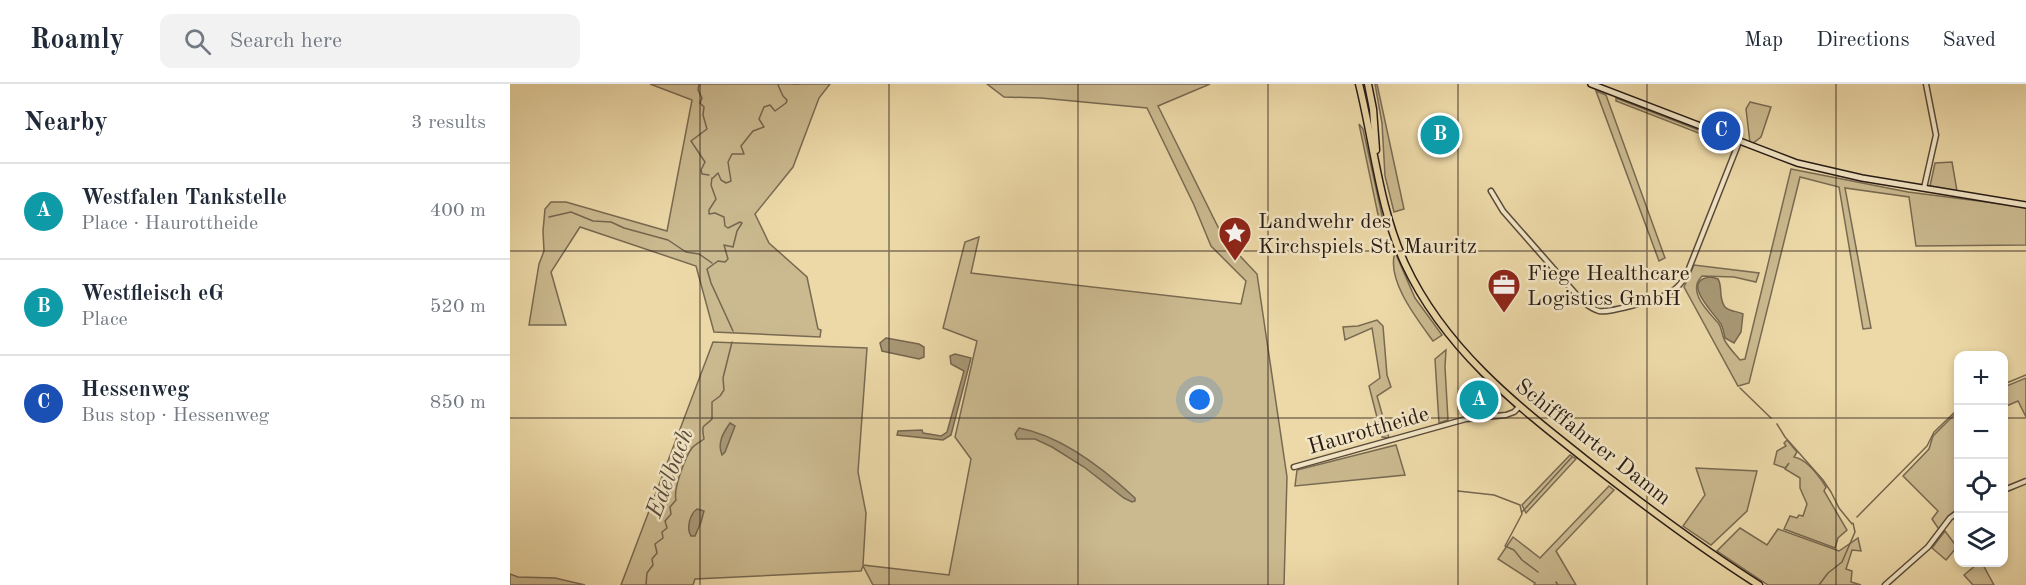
<!DOCTYPE html>
<html lang="en">
<head>
<meta charset="utf-8">
<style>
	:root { --surface:#fff; --page:#f2f2f3; --text:#1f2937; --muted:#747a83; --line:#e0e1e3; --accent:#1a73e8 }
	body { margin:0; font-family:"Old Standard TT",serif; background:var(--page); color:var(--text) }
	.controls { position:absolute; right:18px; bottom:18px; display:grid; overflow:hidden; border-radius:12px; box-shadow:0 3px 9px #0003 }
	.controls button { width:54px; height:54px; display:grid; place-items:center; padding:0; border:0; border-bottom:2px solid var(--line); background:var(--surface); color:var(--text); font:30px sans-serif }
	.you { position:absolute; left:690px; top:316px; width:21px; height:21px; margin:-15px; border:4px solid #fff; border-radius:50%; background:#1a73e8; box-shadow:0 0 0 9px #1a73e833 }
	.badge { display:grid; place-items:center; width:39px; height:39px; border-radius:50%; background:var(--accent); color:#fff; font-size:20px; font-weight:700 }
	.pin { position:absolute; translate:-50% -50%; border:3px solid #fff; box-shadow:0 2px 6px #0006 }
	.list { margin:0; padding:0; list-style:none }
	h2 { display:flex; justify-content:space-between; align-items:center; height:78px; margin:0; padding:0 24px; font-size:26px }
	h2 small { font-size:20px; font-weight:400; color:var(--muted) }
	.list li { display:grid; grid-template-columns:39px 1fr auto; gap:18px; align-items:center; box-sizing:border-box; height:96px; padding:0 24px; border-top:2px solid var(--line) }
	.list b { display:block; font-size:22px; white-space:nowrap }
	.list p { margin:0; font-size:20px; white-space:nowrap; color:var(--muted) }
	.list em { font-size:20px; font-style:normal; color:var(--muted) }
	.icon { flex:none; width:33px; height:33px; fill:none; stroke:currentColor; stroke-width:2; stroke-linecap:round; stroke-linejoin:round }
	.map { position:relative; flex:none; width:1516px; height:501px; overflow:hidden }
	header { display:flex; align-items:center; gap:36px; box-sizing:border-box; height:84px; padding:0 30px; background:var(--surface); border-bottom:2px solid var(--line) }
	header strong { font-size:28px }
	nav { display:flex; gap:33px; margin-inline-start:auto; font-size:21px }
	.search { width:420px; height:54px; background:var(--page); display:flex; align-items:center; gap:15px; box-sizing:border-box; padding:0 21px; border-radius:12px; color:var(--muted); font-size:22px }
	main { display:flex }
	aside { flex:1; background:var(--surface) }
	.map>svg:first-child { display:block }
</style>
</head>
<body>
<header>
<strong>Roamly</strong>
<div class="search"><svg class="icon" aria-label="search" viewBox="0 0 24 24"><circle cx="10" cy="10" r="6"/><path d="M15 15l6 6"/></svg>Search here</div>
<nav><a>Map</a><a>Directions</a><a>Saved</a></nav>
</header>
<main>
<aside>
<h2>Nearby<small>3 results</small></h2>
<ul class="list">
<li><span class="badge" style="background:#0f9aa8">A</span><div><b>Westfalen Tankstelle</b><p>Place · Haurottheide</p></div><em>400 m</em></li>
<li><span class="badge" style="background:#0f9aa8">B</span><div><b>Westfleisch eG</b><p>Place</p></div><em>520 m</em></li>
<li><span class="badge" style="background:#1a4fb4">C</span><div><b>Hessenweg</b><p>Bus stop · Hessenweg</p></div><em>850 m</em></li>
</ul>
</aside>
<div class="map">
<svg width="1516" height="501" viewBox="0 0 1516 501">
	<rect width="100%" height="100%" fill="#edd9a8"/>
	<filter id="stains"><feTurbulence type="fractalNoise" baseFrequency=".00333" numOctaves="4"/><feColorMatrix values="0 0 0 0 .2 0 0 0 0 .09 0 0 0 0 .02 0 0 0 .5 -.17"/></filter>
	<radialGradient id="worn" r=".72"><stop offset=".6" stop-color="#630" stop-opacity="0"/><stop offset="1" stop-color="#630" stop-opacity=".3"/></radialGradient>
	<g fill="#cbb98f" stroke="#786a52" stroke-width="1.5">
		<path d="M140,0H320L309,14L283,83L245,130L259,159L297,193L308,245L311,246L310,253L204,248L186,182L70,143L41,188L56,241H19L29,180L34,167L33,147L35,125L41,118H56L157,147L182,16Z"/>
		<path d="M477,0H700L648,22L714,155L747,190L777,393L774,501H363L353,482L351,487L185,495L183,501H111L203,258L357,264L348,388L356,429L353,481L439,491L461,375L445,353L467,257L433,244L455,158L469,153L461,189L731,220L736,197L701,162L684,121L637,24L531,14L494,13Z"/>
		<path d="M865,0H867L894,125L884,128L875,92L872,39Z"/>
		<path d="M1086,7L1096,11L1155,174L1149,177Z"/>
		<path d="M1106,14L1212,55L1209,57L1106,17Z"/>
		<path d="M1240,18L1261,23L1251,53L1242,60L1240,59L1236,25Z"/>
		<path d="M849,40L853,45L875,145H871Z"/>
		<path d="M1442,78L1447,107L1420,102L1425,79Z"/>
		<path d="M1281,85L1398,108L1516,123V161L1406,162L1399,113L1335,104L1361,244L1353,245L1329,103L1290,93L1239,299L1228,302L1174,203L1184,181L1249,189L1246,198L1224,193L1192,192C1176,208 1199,228 1209,240C1212,245 1212,252 1215,257C1219,264 1225,270 1230,276L1235,275Z"/>
		<path d="M885,168L905,214L932,251L923,257C907,235 876,196 885,168Z"/>
		<path d="M867,236L873,242L877,291L881,303L867,312L879,354L872,353L859,302L870,294L862,244L835,256L833,243L848,242Z"/>
		<path d="M936,266L935,283L938,336L929,339L925,275Z"/>
		<path d="M1516,294V333L1508,317L1494,323V303Z"/>
		<path d="M1448,327V426L1430,447L1422,435L1428,427L1393,392L1419,365L1423,352Z"/>
		<path d="M1277,356L1287,368L1284,373C1297,375 1309,392 1316,403L1314,407L1337,446L1328,454L1325,464L1274,445L1280,432L1287,434L1289,431L1293,432L1297,420L1290,404V394L1275,385L1279,379L1275,384L1264,380L1267,367L1276,362L1274,359Z"/>
		<path d="M886,361L895,391L785,402L787,386Z"/>
		<path d="M1060,371L1066,375L1016,429L1012,421Z"/>
		<path d="M1186,384L1247,387L1237,427L1201,461L1173,442L1195,411Z"/>
		<path d="M1099,402L1104,406L1046,467L1066,501H1024L1025,499L988,475L1003,453L1030,474Z"/>
		<path d="M1230,444L1257,461L1268,445L1329,467L1348,454L1351,467L1342,466L1336,485L1342,487L1341,498L1351,501H1258L1207,467Z"/>
		<path d="M1435,447L1447,463L1436,476L1422,464Z"/>
		<path d="M1466,479H1472L1484,501H1463L1454,491L1466,481Z"/>
		<path d="M0,490L8,493L45,494L75,501H0Z"/>
	</g>
	<g fill="#a99876" stroke="#75664f" stroke-width="1.5">
		<path d="M1201,193L1208,195C1213,203 1208,214 1215,223C1220,228 1228,227 1233,230L1231,248L1224,259L1215,254C1214,249 1213,244 1211,240C1204,229 1169,196 1201,193Z"/>
		<path d="M376,254L409,260L414,263V273L409,275L372,267L370,259Z"/>
		<path d="M445,270L461,274L441,351L433,356L387,351L388,347L412,346L413,349L431,352L437,348L454,287L441,280L440,272Z"/>
		<path d="M220,339L225,342L215,368L212,371C207,359 213,349 220,339Z"/>
		<path d="M509,344C552,352 594,385 625,414V417L622,418L614,414L574,383L542,363L525,355H507L505,350Z"/>
		<path d="M187,425L194,427L191,438L185,452H181C176,444 180,430 187,425Z"/>
	</g>
	<g fill="none" stroke-linecap="round" stroke-linejoin="round">
		<g stroke="#75664f" stroke-width="1.5">
			<path d="M189,0L188,6L192,14L190,19L194,23L193,31L197,45L181,57L195,78L191,86L192,90L199,91"/>
			<path d="M283,0H289"/>
			<path d="M202,94L201,101L206,115L199,126V130L205,129L214,133L215,142L218,144L230,138L232,139L227,147L223,163L214,161L218,175L215,178L208,177L197,185L201,199L223,247"/>
			<path d="M203,94L208,89L211,96L216,99L221,97L218,78L222,70H234L231,62L243,47L254,43L249,35L254,23L260,21L265,27L276,19L277,16L273,12L268,1L269,0"/>
			<path d="M39,133L61,128L83,137L101,138L114,144L158,156L176,168L189,170L202,179"/>
			<path d="M1494,300L1516,291"/>
			<path d="M1230,304L1261,334"/>
			<path d="M1267,340L1275,353L1313,396L1321,408L1329,424L1342,440"/>
			<path d="M948,407L984,411L1010,421L1012,430L995,462L1004,466L1012,476L1028,488"/>
			<path d="M1012,428L1062,373"/>
			<path d="M1347,433L1417,362L1424,348L1448,325"/>
			<path d="M1046,498L1048,501"/>
			<path d="M136,501L137,489L143,481L142,475L147,469L145,460L153,454L152,448L157,444L155,437L161,430L160,423L166,416C163,406 175,373 182,364C185,360 190,358 194,355C191,338 194,344 202,335V318L210,312L214,306L213,294L222,258"/>
			<path d="M1309,501L1318,489L1332,478L1345,448L1343,439"/>
		</g>
		<g stroke="#584a3a" stroke-width="7">
			<g id="street">
				<path d="M1414,104L1426,51L1416,0"/>
				<path d="M981,107L993,127L1072,217C1077,221 1082,225 1089,227C1100,229 1148,215 1159,209C1167,205 1171,199 1176,192L1229,58"/>
				<path d="M784,383L956,335L996,331L1004,328L1009,323"/>
				<path d="M1494,406L1516,397"/>
				<path d="M1375,501L1418,463L1440,434L1448,428"/>
			</g>
		</g>
		<g stroke="#261b15" stroke-width="8">
			<path id="secondary" d="M1081,0L1287,79L1352,94L1516,121"/>
		</g>
		<g stroke="#261b15" stroke-width="9">
			<g id="primary">
				<path d="M849,0C864,60 869,123 895,180C934,264 1005,320 1076,376C1132,420 1189,463 1249,501"/>
				<path d="M858,0L863,25L866,66"/>
			</g>
		</g>
		<use href="#street" stroke="#f3e6c6" stroke-width="4"/>
		<use href="#secondary" stroke="#f3e6c6" stroke-width="5"/>
		<use href="#primary" stroke="#edd9a8" stroke-width="6"/>
	</g>
	<path fill="none" stroke="#261b15" stroke-width="1.5" stroke-opacity="0.55" d="M190,0V501M379,0V501M568,0V501M758,0V501M948,0V501M1137,0V501M1326,0V501M0,167H1516M0,334H1448M1494,334H1516"/>
	<defs>
		<g id="sight-pin" transform="scale(1.725)"><path d="M0 17L-7.5 6A9.5 9.5 0 1 1 7.5 6Z" fill="#8f2418" stroke="#f3e6c6"/><path d="M0-6L1.8-2.2L6-1.7L2.9 1.2L3.7 5.4L0 3.3L-3.7 5.4L-2.9 1.2L-6-1.7L-1.8-2.2Z" fill="#fff"/></g>
		<g id="office-pin" transform="scale(1.725)"><path d="M0 17L-7.5 6A9.5 9.5 0 1 1 7.5 6Z" fill="#8f2418" stroke="#f3e6c6"/><path d="M-6-3h4V-5.5h4V-3h4V5H-6ZM-1-4.5V-3h2v-1.5ZM-6 0V1H6V0Z" fill="#fff"/></g>
	</defs>
	<g fill-rule="evenodd">
		<use href="#sight-pin" x="725" y="149"/>
		<use href="#office-pin" x="994" y="201"/>
	</g>
	<g text-anchor="middle" stroke-width="5" stroke-linejoin="round" paint-order="stroke">
		<g font-size="22" fill="#261b15" stroke="#f3e6c6" text-anchor="start">
			<text x="748" y="144">Landwehr des<tspan x="748" dy="25">Kirchspiels St. Mauritz</tspan></text>
			<text x="1017" y="196">Fiege Healthcare<tspan x="1017" dy="25">Logistics GmbH</tspan></text>
		</g>
		<g font-size="22" fill="#261b15" stroke="#f3e6c6">
			<text transform="translate(858 345) rotate(-16)" y="8">Haurottheide</text>
			<text transform="translate(1084 357) rotate(38)" y="8">Schifffahrter Damm</text>
		</g>
		<g font-size="24" font-style="italic" fill="#5a4d3c" stroke="#f3e6c6">
			<text transform="translate(159 389) rotate(-69)" y="8">Edelbach</text>
		</g>
	</g>
	<rect width="100%" height="100%" filter="url(#stains)"/>
	<rect width="100%" height="100%" fill="url(#worn)"/>
</svg>
<div class="controls">
<button>+</button>
<button>−</button>
<button><svg class="icon" aria-label="locate" viewBox="0 0 24 24"><circle cx="12" cy="12" r="6"/><path d="M12 2v4M12 18v4M2 12h4M18 12h4"/></svg></button>
<button><svg class="icon" aria-label="layers" viewBox="0 0 24 24"><path d="M12 4l9 5-9 5-9-5zM3 14l9 5 9-5"/></svg></button>
</div>
<div class="you"></div>
<div class="pin badge" style="left:969px;top:316px;background:#0f9aa8">A</div>
<div class="pin badge" style="left:930px;top:51px;background:#0f9aa8">B</div>
<div class="pin badge" style="left:1211px;top:47px;background:#1a4fb4">C</div>
</div>
</main>
</body>
</html>
